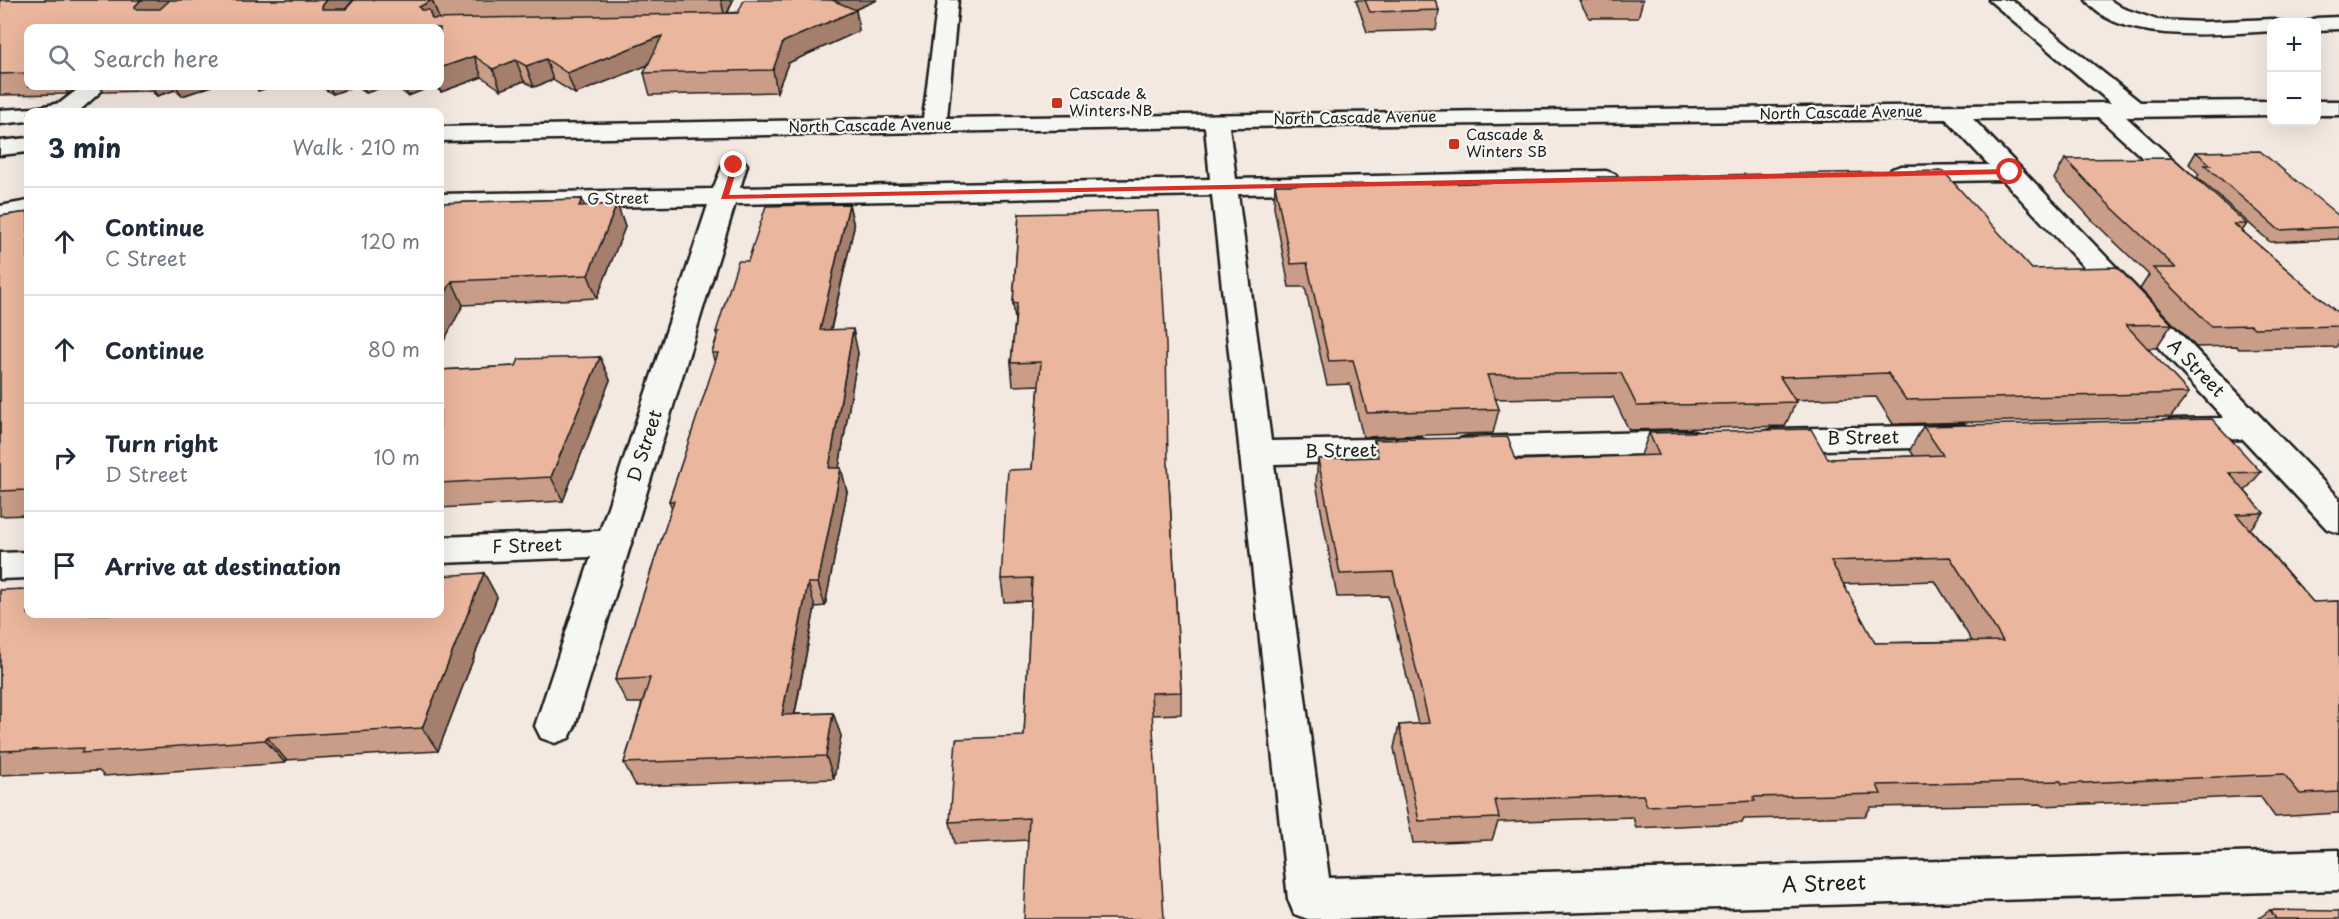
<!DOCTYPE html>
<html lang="en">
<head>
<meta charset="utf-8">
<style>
	:root { --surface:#fff; --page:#f6f6f7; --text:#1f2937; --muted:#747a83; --line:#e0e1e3 }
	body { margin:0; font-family:"Playpen Sans",sans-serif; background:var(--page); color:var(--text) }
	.controls { position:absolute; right:18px; top:18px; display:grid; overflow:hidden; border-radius:12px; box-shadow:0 6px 24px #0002 }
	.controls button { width:54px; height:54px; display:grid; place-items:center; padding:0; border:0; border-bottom:2px solid var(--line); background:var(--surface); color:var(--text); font:30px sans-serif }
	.stop { position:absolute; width:18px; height:18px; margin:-14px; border:4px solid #d93025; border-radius:50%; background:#fff }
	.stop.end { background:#d93025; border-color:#fff; box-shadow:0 2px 6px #0008 }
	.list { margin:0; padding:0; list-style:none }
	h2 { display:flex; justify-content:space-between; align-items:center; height:78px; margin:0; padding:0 24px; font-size:26px }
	h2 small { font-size:20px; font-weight:400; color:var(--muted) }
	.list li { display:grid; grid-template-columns:39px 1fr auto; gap:18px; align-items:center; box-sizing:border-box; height:108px; padding:0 24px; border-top:2px solid var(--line) }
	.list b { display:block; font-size:22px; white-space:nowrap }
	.list p { margin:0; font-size:20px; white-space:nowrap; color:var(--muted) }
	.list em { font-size:20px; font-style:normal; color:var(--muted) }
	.icon { flex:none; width:33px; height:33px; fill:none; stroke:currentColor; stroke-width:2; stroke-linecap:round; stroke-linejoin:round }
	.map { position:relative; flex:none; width:2339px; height:919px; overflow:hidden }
	.search { position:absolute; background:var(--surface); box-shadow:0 6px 24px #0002; left:24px; top:24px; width:420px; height:66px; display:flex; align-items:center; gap:15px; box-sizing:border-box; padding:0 21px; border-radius:12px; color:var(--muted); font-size:22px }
	.panel { position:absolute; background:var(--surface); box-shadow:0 6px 24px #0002; left:24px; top:108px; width:420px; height:510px; border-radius:12px }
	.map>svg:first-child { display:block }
</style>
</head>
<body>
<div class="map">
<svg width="2339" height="919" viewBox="0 0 2339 919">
	<rect width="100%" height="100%" fill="#f4e9e1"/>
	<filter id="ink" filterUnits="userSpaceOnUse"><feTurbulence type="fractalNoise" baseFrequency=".0167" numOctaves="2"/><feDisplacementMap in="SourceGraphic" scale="12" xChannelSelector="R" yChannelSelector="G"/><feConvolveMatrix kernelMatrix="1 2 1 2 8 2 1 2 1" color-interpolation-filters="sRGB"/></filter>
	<g filter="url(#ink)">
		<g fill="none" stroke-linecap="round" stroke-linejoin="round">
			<g stroke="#1c1c1c" stroke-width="5">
				<g id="minor">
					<path d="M938,0H958L947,118L2111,103L1989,0H2012L2140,102L2272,101V115L2126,117L2199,183L2203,188L2199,193L2190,196L2181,193L2098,117L1973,119L2339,498V533L2327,529L2243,439L2175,441L2164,438L2159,430L2164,422L2175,419L2224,418L2003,180L1901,182L1892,179L1888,174L1892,169L1901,166L1989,165L1946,119L1229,127L1236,179L1606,171L1615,174L1619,179L1615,184L1606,187L1238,194L1271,441L1416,438L1428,441L1432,449L1428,457L1416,460L1274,464L1329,878L2339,850V890L1341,919H1308L1294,914L1288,899L1212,195L735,204L575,726L569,738L555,743L541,738L535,726L591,557L440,563V537L600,531L708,205L440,210V194L713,189L725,160L734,157L743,160L747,165L740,188L1210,179L1205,127L440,141V127L923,118Z"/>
					<path d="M2086,0H2110L2122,8L2157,20L2203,22L2272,19L2281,22H2272V31C2224,34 2117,45 2086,0Z"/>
					<path d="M2339,17V29L2316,30V22H2306L2316,18Z"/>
					<path d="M82,86H107L78,112H28V121L0,124V110L34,108L60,103Z"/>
					<rect x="2316" y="101" width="23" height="14"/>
					<path d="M28,138V152L0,155V141Z"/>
					<path d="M28,201V217L0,222V206Z"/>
					<path d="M1962,425L1973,428L1978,436L1973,444L1962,447L1774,451L1763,448L1758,440L1763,432L1774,429Z"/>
					<path d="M1689,431L1701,434L1705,442L1701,450L1689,453L1468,459L1456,456L1452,448L1456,440L1468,437Z"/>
					<path d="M28,552V578L0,579V553Z"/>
				</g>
			</g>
			<use href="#minor" fill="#f6f6f2" fill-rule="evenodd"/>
		</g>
		<g fill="#c99d87" stroke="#1c1c1c" stroke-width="1.5" fill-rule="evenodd">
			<path d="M0,0H353L346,9L354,0H733L728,13L877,0L854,10H856L859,31L788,63L777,92L650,95L644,73L648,65L575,94L553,80L534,87L524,81L501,90L482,77L441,92L433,86L408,96L395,86H440V28H28V86H80L68,94L0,95Z"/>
			<path d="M1356,0H1435L1439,10L1436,30L1367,32Z"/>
			<path d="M1579,0H1643L1638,18H1589Z"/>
			<path d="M99,86H212L182,96L175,90L157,96L151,91L104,92Z"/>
			<path d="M319,86H386L366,93L355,86L333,94Z"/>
			<path d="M2196,152L2339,216V239L2270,242L2197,177L2199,174L2189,164Z"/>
			<path d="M2065,159L2247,224L2242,231L2339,314V343L2336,347L2239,349L2236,346L2196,347L2140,289L2149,275L2094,222L2054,179Z"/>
			<path d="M1598,177L2032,269L2172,324L2156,348H2147L2189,393L2171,417L1893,424L1876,397L1794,400L1796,402L1785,426L1629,430L1613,397L1495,399L1499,409L1493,433L1363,437L1350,384L1327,385L1305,287H1289L1274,207L1275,185L1438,184L1597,179Z"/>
			<path d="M582,199L584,206L617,204L625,227L597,298L463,305L440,348V203Z"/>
			<path d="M849,204L854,227L831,330L858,353L839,468H841L847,492L825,606L815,607L795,714L833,713L841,736L834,779L636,786L624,763L642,703H627L615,680L672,508L669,501L715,364L712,353L717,336L716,332L748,261Z"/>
			<path d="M28,212V515L0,516V216Z"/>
			<path d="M1019,214L1168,465L1181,692V714L1153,715L1028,840L955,844L950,822L1024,736L1031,601L1004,602L1001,579L1032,469L1039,385L1013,386L1011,363L1015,320L1013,304Z"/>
			<path d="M600,357L610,380L563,501L440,508V370L516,366Z"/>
			<path d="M1923,426L2261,472L2245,491L2264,513L2250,529L2313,602L2339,601V813H2338L2275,817L2260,796L2043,806L2041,804L1871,807L1865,816L1744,819L1742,823L1636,828L1633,817L1498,822L1492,840L1413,843L1394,748L1399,725L1418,724L1388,596L1337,597L1316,483L1318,459L1371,457L1374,440L1516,460L1641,455L1649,433L1828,459L1914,456L1910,450ZM1935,581L1972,641L1875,643L1843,584Z"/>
			<path d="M484,573L497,597L438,751L286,760L285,763L104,776L99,771L0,775V590L28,614Z"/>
			<path d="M2270,910L2339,919H2258Z"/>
		</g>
		<g fill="#a47f6e" stroke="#1c1c1c" stroke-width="1.5">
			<path d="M141,0H174L146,26L135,9V6Z"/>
			<path d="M327,0H353L331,27L322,9V6Z"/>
			<path d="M432,0L440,21L437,28L419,7Z"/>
			<path d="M721,0H733L725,18Z"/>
			<path d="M829,0H877L833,19Z"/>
			<path d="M856,10L859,31L788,63L777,92L773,70L783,42Z"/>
			<path d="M662,36L668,57L575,94L567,73Z"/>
			<path d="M474,56L482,77L441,92L438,86H440V68Z"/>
			<path d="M546,59L553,80L534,87L526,66Z"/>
			<path d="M516,60L524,81L501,90L493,69Z"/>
			<path d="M63,86H80L68,94Z"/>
			<path d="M151,86H173L175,90L157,96Z"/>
			<path d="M176,86H212L182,96Z"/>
			<path d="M256,86H274L258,91Z"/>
			<path d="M329,86H355L333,94Z"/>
			<path d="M363,86H386L366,93Z"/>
			<path d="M404,86H433L408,96Z"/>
			<path d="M582,199L590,222L579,206Z"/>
			<path d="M617,204L625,227L597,298L588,275Z"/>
			<path d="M849,204L854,227L825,354L820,330Z"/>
			<path d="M452,281L463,305L440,348V303Z"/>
			<path d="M853,329L858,353L835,492L829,468Z"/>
			<path d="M600,357L610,380L563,501L551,477Z"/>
			<path d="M841,468L847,492L825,606L818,583Z"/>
			<path d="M484,573L497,597L438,751L422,728Z"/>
			<path d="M808,583L815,607L790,738L782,715Z"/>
			<path d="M833,713L841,736L834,779L826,756Z"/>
			<path d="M267,737L286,760L285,763L265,740Z"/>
		</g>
		<g fill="#eab69d" stroke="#1c1c1c" stroke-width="1.5" fill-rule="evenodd">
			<path d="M0,0H141L135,6V9H160L170,0H327L322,6V9H346L354,0H464H432L419,7L421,10H429L432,19L738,13L744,0H832L856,10L783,42L773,70L644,73L662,36L567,73L546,59L526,66L516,60L493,69L474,56L440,68V28H28V73L0,74Z"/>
			<path d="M1365,0H1435L1439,10L1370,12Z"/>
			<path d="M2260,151L2339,216V227L2279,230L2205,165H2211L2196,152Z"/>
			<path d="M2173,158L2247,224H2234L2339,314V326L2254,328L2251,325L2211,326L2153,268H2176L2106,202L2065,159Z"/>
			<path d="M1943,171L2032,269L2117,267L2172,324L2126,325L2189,393L1906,400L1888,373L1780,377L1796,402L1637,406L1621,373L1487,375L1499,409L1367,413L1353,360L1329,361L1307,263L1291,264L1275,185L1438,184L1599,179L1598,177Z"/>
			<path d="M582,199L579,206L617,204L588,275L452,281L440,303V203Z"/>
			<path d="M849,204L820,330L853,329L829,468H841L818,583H808L782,715L833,713L826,756L624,763L650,678L615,680L674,501H669L718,353H712L719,332H716L738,261H748L766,206Z"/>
			<path d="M1158,211L1166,344L1168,465L1181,692L1151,693L1164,919H1024L1029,818L950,822L956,739L1024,736L1032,578L1001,579L1008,470L1032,469L1041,362L1011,363L1017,303L1013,304L1019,214Z"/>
			<path d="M28,212V490L0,491V216Z"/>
			<path d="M600,357L551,477L440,483V370L516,366L519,359Z"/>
			<path d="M2212,419L2261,472L2229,473L2264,513L2236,514L2313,602L2339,601V792L2300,794L2284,774L2062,784L2061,781L1877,785L1881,794L1753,797L1755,801L1647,806L1643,795L1495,800L1499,818L1419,821L1399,725L1429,723L1393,572L1340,574L1318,459L1378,457L1374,440L1508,437L1516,460L1659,455L1649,433L1811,429L1828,459L1943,455L1923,426ZM1950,557L2003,641L1875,643L1831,561Z"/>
			<path d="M484,573L422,728L267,737L265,740L81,753L84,748L0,751V590L28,589V614H440V576Z"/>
			<path d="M2270,910L2339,911V919H2276Z"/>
		</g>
	</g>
	<path fill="#d93025" d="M732,164L738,165L729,195L2010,169L2014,172L2010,174L721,199Z"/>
	<g fill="#c8321e" stroke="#f6f6f2" stroke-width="2">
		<rect x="1051" y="97" width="12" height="12" rx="3"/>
		<rect x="1448" y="138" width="12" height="12" rx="3"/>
	</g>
	<g text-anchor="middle" stroke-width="4.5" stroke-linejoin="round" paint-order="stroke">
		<g font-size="15" fill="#1c1c1c" stroke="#f6f6f2" text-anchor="start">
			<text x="1069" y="99">Cascade &amp;<tspan x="1069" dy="17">Winters NB</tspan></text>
			<text x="1466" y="140">Cascade &amp;<tspan x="1466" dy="17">Winters SB</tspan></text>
		</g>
		<g font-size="15" fill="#1c1c1c" stroke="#f6f6f2">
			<text transform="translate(1841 113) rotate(-1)" y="5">North Cascade Avenue</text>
			<text transform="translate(1355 118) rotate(-1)" y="5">North Cascade Avenue</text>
			<text transform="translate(870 126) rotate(-1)" y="5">North Cascade Avenue</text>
			<text transform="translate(618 199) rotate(-1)" y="5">G Street</text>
		</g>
		<g font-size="18" fill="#1c1c1c" stroke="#f6f6f2">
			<text transform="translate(2196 368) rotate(46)" y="6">A Street</text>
			<text transform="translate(1863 438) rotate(-1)" y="6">B Street</text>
			<text transform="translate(645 446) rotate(-72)" y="6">D Street</text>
			<text transform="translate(1341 451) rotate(-1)" y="6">B Street</text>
			<text transform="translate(527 546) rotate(-2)" y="6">F Street</text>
		</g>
		<g font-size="21" fill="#1c1c1c" stroke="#f6f6f2">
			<text transform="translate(1824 884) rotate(-2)" y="7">A Street</text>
		</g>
	</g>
</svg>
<div class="controls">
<button>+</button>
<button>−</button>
</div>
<div class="stop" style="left:2010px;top:172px"></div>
<div class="stop end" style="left:734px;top:165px"></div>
<div class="search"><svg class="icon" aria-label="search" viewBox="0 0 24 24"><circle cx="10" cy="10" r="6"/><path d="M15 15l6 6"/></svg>Search here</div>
<section class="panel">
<h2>3 min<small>Walk · 210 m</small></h2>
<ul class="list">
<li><svg class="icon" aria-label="ahead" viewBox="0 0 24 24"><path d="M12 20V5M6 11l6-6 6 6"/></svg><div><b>Continue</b><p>C Street</p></div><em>120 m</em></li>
<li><svg class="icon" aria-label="ahead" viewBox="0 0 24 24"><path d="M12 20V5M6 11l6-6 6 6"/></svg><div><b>Continue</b></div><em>80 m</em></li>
<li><svg class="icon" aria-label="right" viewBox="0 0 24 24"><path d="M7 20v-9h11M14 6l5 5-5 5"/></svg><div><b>Turn right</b><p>D Street</p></div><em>10 m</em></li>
<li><svg class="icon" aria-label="arrive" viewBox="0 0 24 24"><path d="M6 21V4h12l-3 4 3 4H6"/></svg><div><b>Arrive at destination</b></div></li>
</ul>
</section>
</div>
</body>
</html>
